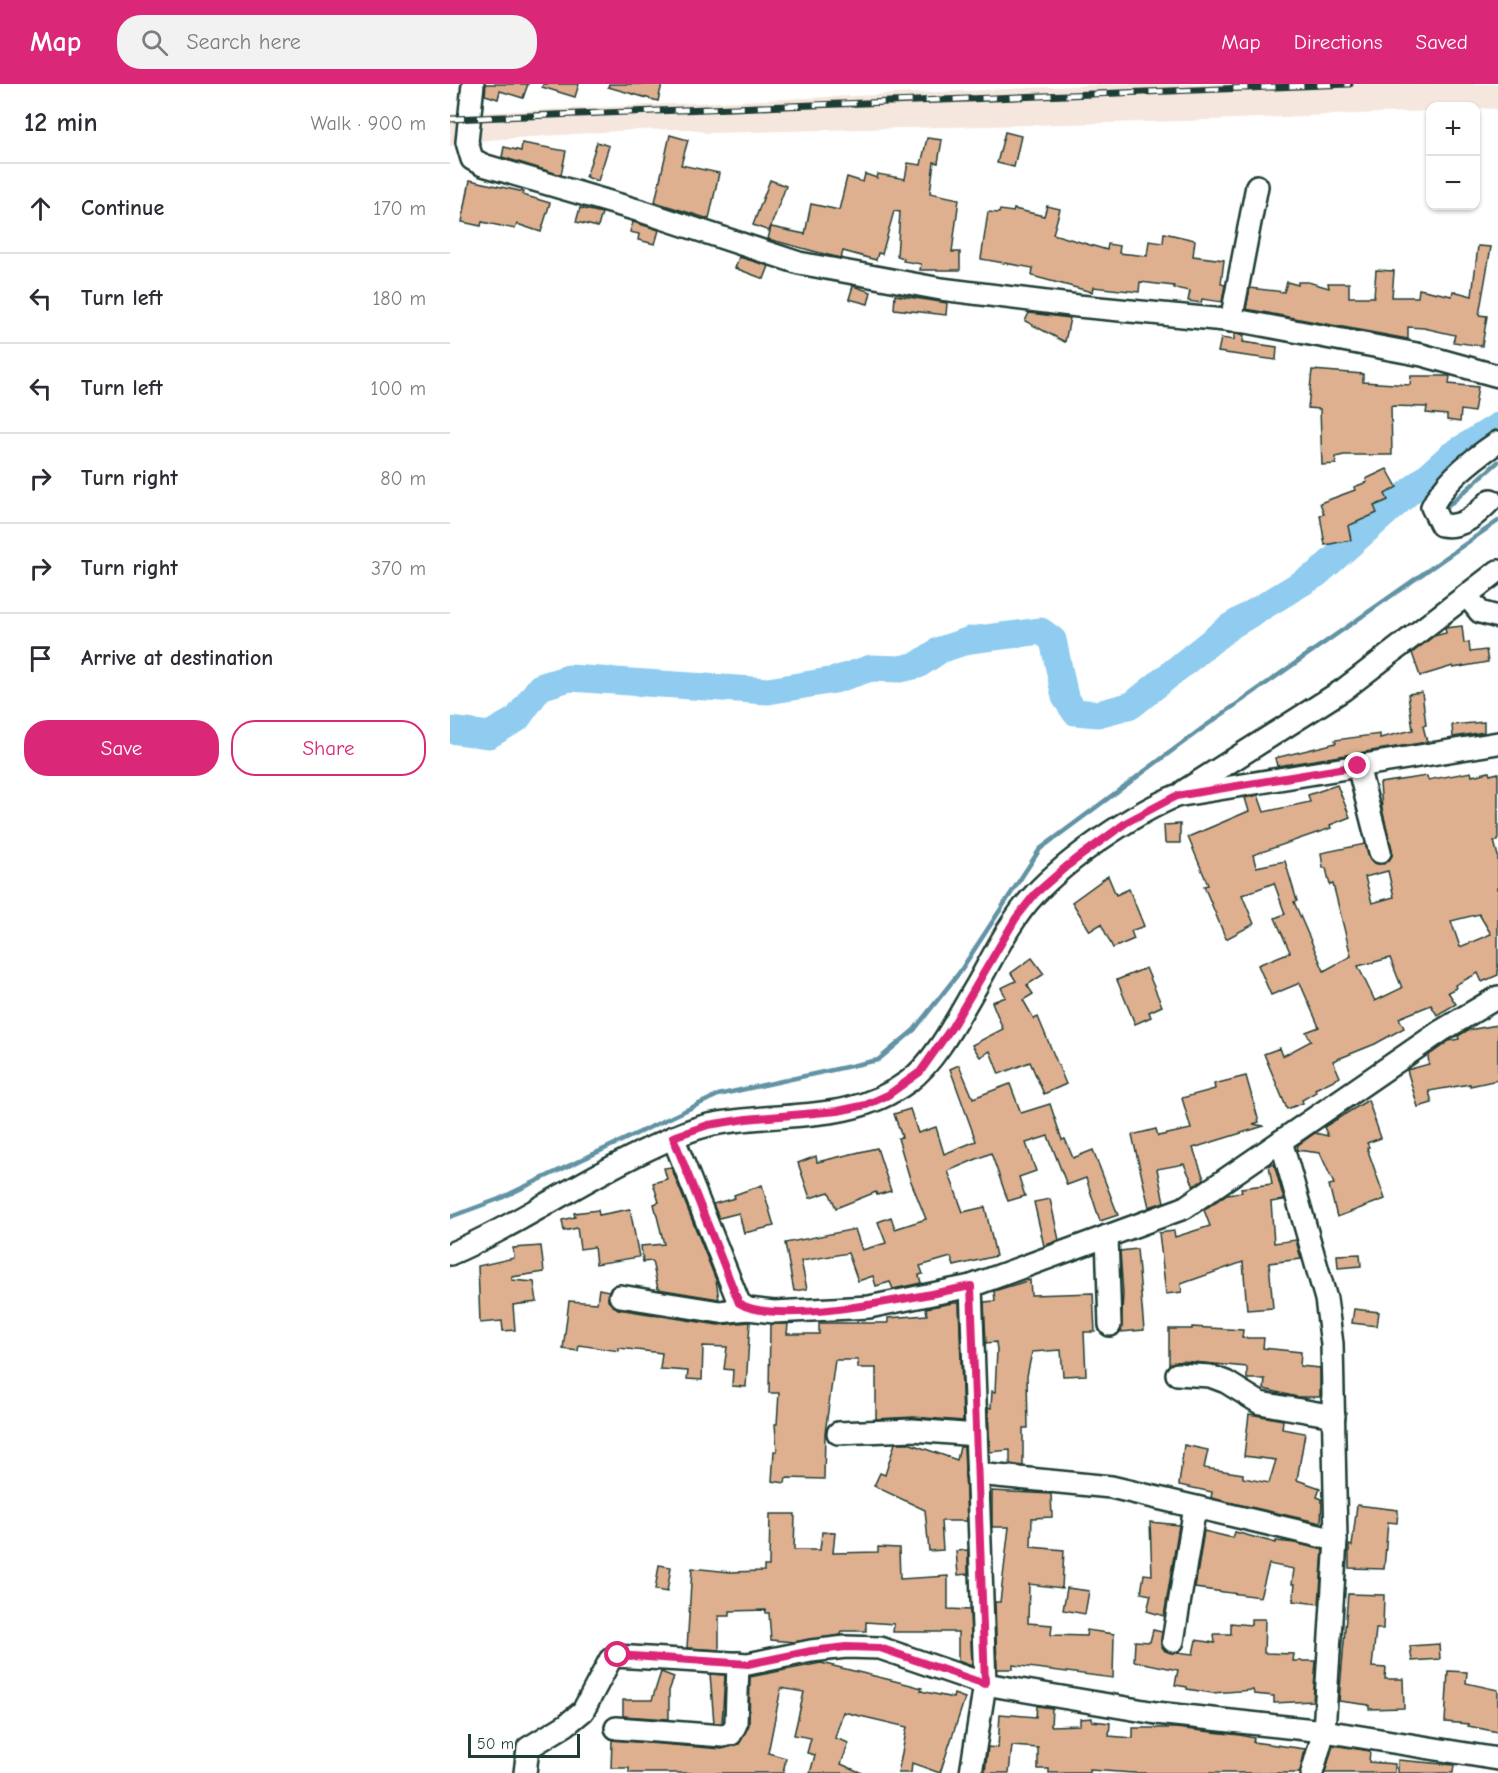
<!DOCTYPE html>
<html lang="en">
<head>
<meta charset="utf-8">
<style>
	:root { --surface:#fff; --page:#f2f2f3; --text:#2b2b33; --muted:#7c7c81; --line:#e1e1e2; --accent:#db2777 }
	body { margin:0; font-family:"Comic Neue",sans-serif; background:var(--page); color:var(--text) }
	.controls { position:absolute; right:18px; top:18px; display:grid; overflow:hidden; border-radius:12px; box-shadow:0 2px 4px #0004 }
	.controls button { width:54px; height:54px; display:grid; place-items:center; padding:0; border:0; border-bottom:2px solid var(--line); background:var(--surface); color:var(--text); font:30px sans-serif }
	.scale { position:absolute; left:18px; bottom:15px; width:112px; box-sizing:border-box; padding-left:6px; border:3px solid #1f3d34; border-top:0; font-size:16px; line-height:21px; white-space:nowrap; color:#1f3d34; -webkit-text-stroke:4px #fff; paint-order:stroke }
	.stop { position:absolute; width:18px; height:18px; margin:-14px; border:4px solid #db2777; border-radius:50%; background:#fff }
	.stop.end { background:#db2777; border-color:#fff; box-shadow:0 2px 6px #0008 }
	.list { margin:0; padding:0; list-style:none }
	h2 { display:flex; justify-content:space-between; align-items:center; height:78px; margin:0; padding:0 24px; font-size:26px }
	h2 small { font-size:20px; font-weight:400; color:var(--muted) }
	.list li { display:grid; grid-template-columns:39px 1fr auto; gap:18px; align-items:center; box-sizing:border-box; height:90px; padding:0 24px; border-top:2px solid var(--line) }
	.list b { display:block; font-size:22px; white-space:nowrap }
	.list em { font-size:20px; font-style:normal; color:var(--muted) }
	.actions { display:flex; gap:12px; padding:18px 24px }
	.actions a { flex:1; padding:14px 0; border:2px solid var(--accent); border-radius:24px; text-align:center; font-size:21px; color:var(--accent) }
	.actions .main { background:var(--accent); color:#fff }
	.icon { flex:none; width:33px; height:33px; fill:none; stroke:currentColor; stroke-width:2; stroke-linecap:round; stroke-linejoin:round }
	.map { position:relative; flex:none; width:1048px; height:1689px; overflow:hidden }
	header { display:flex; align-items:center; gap:36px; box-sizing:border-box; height:84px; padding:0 30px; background:var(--accent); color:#fff }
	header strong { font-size:28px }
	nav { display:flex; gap:33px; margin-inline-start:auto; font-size:21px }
	.search { width:420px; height:54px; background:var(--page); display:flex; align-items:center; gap:15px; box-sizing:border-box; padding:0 21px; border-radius:24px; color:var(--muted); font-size:22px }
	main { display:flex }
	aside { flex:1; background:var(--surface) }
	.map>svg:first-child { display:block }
</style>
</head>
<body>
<header>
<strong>Map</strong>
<div class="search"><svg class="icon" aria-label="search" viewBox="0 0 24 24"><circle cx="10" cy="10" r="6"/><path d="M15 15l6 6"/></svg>Search here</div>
<nav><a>Map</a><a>Directions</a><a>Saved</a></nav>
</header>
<main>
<aside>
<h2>12 min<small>Walk · 900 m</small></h2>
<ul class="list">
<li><svg class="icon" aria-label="ahead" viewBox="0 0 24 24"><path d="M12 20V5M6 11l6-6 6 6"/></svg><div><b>Continue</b></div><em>170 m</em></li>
<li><svg class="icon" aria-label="left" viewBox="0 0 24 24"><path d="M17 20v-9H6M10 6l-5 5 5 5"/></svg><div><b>Turn left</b></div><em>180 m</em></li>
<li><svg class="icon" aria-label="left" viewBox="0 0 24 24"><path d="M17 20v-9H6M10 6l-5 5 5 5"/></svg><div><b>Turn left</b></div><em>100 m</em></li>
<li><svg class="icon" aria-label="right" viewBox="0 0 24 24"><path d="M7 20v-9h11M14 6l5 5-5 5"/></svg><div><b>Turn right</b></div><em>80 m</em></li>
<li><svg class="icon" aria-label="right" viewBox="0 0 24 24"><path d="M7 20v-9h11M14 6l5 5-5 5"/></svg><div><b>Turn right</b></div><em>370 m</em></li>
<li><svg class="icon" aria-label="arrive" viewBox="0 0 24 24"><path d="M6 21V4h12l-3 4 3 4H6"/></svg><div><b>Arrive at destination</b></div></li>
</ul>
<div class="actions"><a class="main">Save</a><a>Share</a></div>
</aside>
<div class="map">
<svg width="1048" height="1689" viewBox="0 0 1048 1689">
	<rect width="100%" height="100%" fill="#fff"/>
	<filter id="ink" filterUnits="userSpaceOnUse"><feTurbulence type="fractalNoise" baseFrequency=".0167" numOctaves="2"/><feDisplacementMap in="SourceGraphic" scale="12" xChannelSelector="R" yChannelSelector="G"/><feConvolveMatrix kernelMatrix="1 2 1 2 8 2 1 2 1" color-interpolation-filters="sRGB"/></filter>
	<g filter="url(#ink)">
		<path fill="#f5e7dd" d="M669,0H1048V25L980,22V27L734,37L257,49L240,45L183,46L38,56L0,62V30Z"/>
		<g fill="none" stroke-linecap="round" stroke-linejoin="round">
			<g stroke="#6293a4" stroke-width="4.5">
				<path d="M990,429L1048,378"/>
				<path d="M0,1133L49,1115L268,1011L428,976L464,946L509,889L590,765L754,643L1048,437"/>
			</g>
			<path stroke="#8fccef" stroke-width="27" d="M0,646L39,651L67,635L90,603L119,594L318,607L385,596L421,584L450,585L468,581L490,566L520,556L591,547L603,556L615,613L625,628L648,630L682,621L779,543L867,490L1000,372L1048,342"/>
		</g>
		<g fill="#deb08f" stroke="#1f3d34" stroke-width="1.5" fill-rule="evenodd">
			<path d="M36,0H78L73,14L50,7L48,15L35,11Z"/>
			<path d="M93,0H129L125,13L92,3Z"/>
			<path d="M159,0H212L208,17L158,3Z"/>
			<path d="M555,48L571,52L564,83L547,79Z"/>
			<path d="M220,51L238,56L231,81L269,89L259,135L205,118Z"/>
			<path d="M477,54L492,56L488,79L484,78L480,109L509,115L502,168H510V186H470L471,180L453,177L454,174L447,172L450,128L444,127L432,170L428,169L426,176L393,167L391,174L378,171L318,155L321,143L355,150L361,120L389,126L397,93L413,98L415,90L427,94L428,90L455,95L458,79L471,81Z"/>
			<path d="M147,58L159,62L148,97L136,93Z"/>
			<path d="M72,59L116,67L111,91L52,73L54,63L71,67Z"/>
			<path d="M20,96L74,108L73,111L100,119L91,148L67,140L65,145L32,138L31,142L12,138Z"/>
			<path d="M320,96L336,102L319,147L303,141Z"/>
			<path d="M597,122L610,125L603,150L657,166L658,160L670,162L669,169L697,172L699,157L713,159L714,149L745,156L743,172L774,176L771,200L775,201L772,218L752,215L751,219L738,217L740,207L724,204V202L690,198L689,208L643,203L642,208L582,192L583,184L531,175L538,128L549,129L550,126L563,128L564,125L594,132Z"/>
			<path d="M130,124L152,129L148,143L126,138Z"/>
			<path d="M183,138L209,146L205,160L188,156L189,150L180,148Z"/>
			<path d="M1028,162L1041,163L1029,231L1037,232L1032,262L1003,258L1005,251L974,244L958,243V255L796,225L800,204L834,208L837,198L848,201V198H858L879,204L878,199H899V213H924L926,186L944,187L942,213H968L969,205L1002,212L1003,207L1022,212Z"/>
			<path d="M289,173L319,182L314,195L285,184Z"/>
			<path d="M403,202L421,208L418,220L399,215Z"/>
			<path d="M445,211L497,219L496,231L444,225Z"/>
			<path d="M579,229L620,234L615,258L575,237Z"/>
			<path d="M784,250L794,251L793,258L827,263L826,276L768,268L771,254L784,256Z"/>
			<path d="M862,286L913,290V298L960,301L961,292H1000L999,300L1028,303L1024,328L1011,326L1010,338L997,336V331L976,329L977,323L941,322L942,371H894L885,373L886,380L872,381L870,325L858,324Z"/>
			<path d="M937,385L947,403L935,410L938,416L924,422L927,429L898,442L901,456L875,461L870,431L874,430L870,419L905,406L904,403L917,398L916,395Z"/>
			<path d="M1012,542L1014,559L1019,558L1020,568L1036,566L1038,578L1003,584V582L970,592L962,569L984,552L996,549L995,544Z"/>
			<path d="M972,608L976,641L973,642L977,658L827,682L825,674L886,659L885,656L930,650V654L963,646L958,610Z"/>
			<path d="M1034,638V648L1003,653L1002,641Z"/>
			<path d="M1021,688L1022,692L1039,688L1040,691L1048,689V757H1044L1048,772V891L1032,898L1028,889L1005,901L1006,904L998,908L1006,920L987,931L981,921L949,934L954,944L925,960L883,977L890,993L865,1005L866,1008L852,1016L853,1019L837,1025L814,970L830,964L833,972L861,957L856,948L869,943L850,899L821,911L808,881L840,868L825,834L835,830L827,807L824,799L792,811L804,840L776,855L754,802L758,801L738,753L799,727L795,714L808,711L814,728L860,718L858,711L887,701L900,733L880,741L881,744L803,771L806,783L835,777L847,817L844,818L874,887L901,872L883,800L880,801L876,784H873L871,769L915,760L921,776L934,780L942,772V765L932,725L930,699L977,692L978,696ZM938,787L944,813L922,819L915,793ZM1029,830L1041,850L1010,863L1001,837ZM940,874L952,904L925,917L908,882Z"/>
			<path d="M730,740V759H715L714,741Z"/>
			<path d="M658,792L666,811L679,805L694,842L681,847L684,855L663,864L651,840L640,847L622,818Z"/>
			<path d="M582,874L594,890L577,901L583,910L573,916L584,935L588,933L616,1000L594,1010L580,978L549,990L540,967L530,973L522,961L553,945L542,918L556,913L551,904L566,897L561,889Z"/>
			<path d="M696,884L712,922L699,928L701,933L685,940L667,896Z"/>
			<path d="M1048,941V996L1020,1002V1000L979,1007L982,1019L968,1023L957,986L979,980L978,972L999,957L1009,955L1008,952L1018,946Z"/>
			<path d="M509,981L523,1014L560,1000L571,1029L600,1020L612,1056L615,1055L623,1074L643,1066L668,1131L650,1137L636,1094L617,1101L598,1052L576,1059L586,1087L569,1093L575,1112L558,1117L541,1069L498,1087L513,1128L535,1123L546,1172L504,1182L501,1173L470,1182L473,1190L469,1191L471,1199L443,1205L440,1198L426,1202L423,1192L408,1197L398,1169L351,1177L357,1205L344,1207L335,1159L405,1145L412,1166L436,1159L428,1138L441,1133L445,1145L476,1135L460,1095L448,1054L452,1053L444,1030L460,1025L468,1049L486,1043L494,1070L526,1057L500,985Z"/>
			<path d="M796,992L809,1038L803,1040L814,1042L743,1064L754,1095L744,1102L734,1080L707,1085L714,1118L699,1123L682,1051L706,1045L708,1052L741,1045L732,1014L765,1005L764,1000Z"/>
			<path d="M918,1016L931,1054L917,1059L919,1063L917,1064L935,1115L887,1133L879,1101L884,1100L870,1069L847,1066L848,1061L865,1049L878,1052L874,1043Z"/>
			<path d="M427,1064L441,1107L427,1111L426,1108L386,1124L379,1108L360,1114L348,1079L366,1072L367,1078Z"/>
			<path d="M824,1080L834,1116L821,1118L824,1159L846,1156L851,1175L819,1179L823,1224L797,1226L793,1178L731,1200L732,1208L716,1210L709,1149L724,1147L725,1153L760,1142L754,1126L777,1110L792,1108L791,1104L822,1100L819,1081Z"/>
			<path d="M221,1083L266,1196L269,1215L208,1205L202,1177L193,1178L191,1162L214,1160L204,1120L209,1118L203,1099L217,1095L214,1084Z"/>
			<path d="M312,1101L324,1142L294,1149L289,1129L269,1134L263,1120L285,1114L284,1111Z"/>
			<path d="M600,1115L609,1156L594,1162L584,1118Z"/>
			<path d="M180,1125L189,1173L146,1180L144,1163L130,1165L127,1144L114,1147L112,1136L125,1133L124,1129L148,1126L149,1131Z"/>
			<path d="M91,1162L94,1188L62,1193V1196L84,1198L87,1218L63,1221L65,1246L53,1247L52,1237L30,1239L28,1182L64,1174L63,1164Z"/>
			<path d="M687,1165L694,1246L671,1248L673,1210L670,1167Z"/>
			<path d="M910,1170L911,1182L888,1184L887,1171Z"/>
			<path d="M580,1196L581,1211L643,1209L645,1248H634L636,1291L613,1292L611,1266L582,1268L577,1292L578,1344H573V1382L560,1380V1366L540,1368L538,1323L541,1324L542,1307L545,1308L547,1266L546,1258L536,1259L534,1218L545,1217L544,1207Z"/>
			<path d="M149,1205L159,1207L158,1217L168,1225L268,1241L300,1238L296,1303L282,1302L283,1286L274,1285L277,1263L253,1262L252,1296L237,1295L238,1287L210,1285L212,1269L169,1264V1267L129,1261L128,1267L113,1265L119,1217L147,1219Z"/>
			<path d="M503,1219H509L513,1337L464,1333L426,1335V1284H408V1276H385L375,1349L374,1395L336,1394L335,1399L322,1397L324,1367H327L325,1340H327L329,1309H319L320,1240H338L337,1250H369V1239H438V1234L477,1231L476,1224Z"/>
			<path d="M904,1225L929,1228L927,1242L902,1239Z"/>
			<path d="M742,1243L793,1246L792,1254H814L813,1264L851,1268L850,1282L870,1284V1313H847L814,1305L815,1295H797V1283L732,1277L719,1280V1245H742Z"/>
			<path d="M799,1330L833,1336L832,1345L855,1349L847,1396L870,1404L867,1413L872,1415L871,1439L761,1414L762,1408L729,1401L734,1361L758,1366L754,1384L793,1390V1394L819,1399L826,1376L794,1372Z"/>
			<path d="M445,1359H458L507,1376L510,1363H514L517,1437H491L493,1466L479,1467L475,1426L424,1402L430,1389L435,1391Z"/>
			<path d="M542,1407L601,1410L602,1433L582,1434L581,1463L614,1466L612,1504L579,1500L578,1539L602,1541L601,1551L636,1552L637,1546L664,1550L663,1594L563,1581V1585H547L545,1518H550L559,1443H542Z"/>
			<path d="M907,1421L948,1426L947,1439L938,1438L934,1485L899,1484V1461L902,1462Z"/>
			<path d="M320,1430H345L344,1466H370L372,1448L385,1449L383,1469L428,1468V1463L449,1464L450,1495L498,1492V1525L520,1526L522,1582L508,1577V1548H443L444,1540L416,1538V1547H392L391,1551L344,1558L321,1556L319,1529H316V1526L280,1527V1532H269V1566L237,1564L242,1484L280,1488L314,1487V1482H319Z"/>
			<path d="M700,1438L729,1441L714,1532L697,1527L701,1511L691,1509L694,1490L702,1491Z"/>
			<path d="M754,1447L783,1454L785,1448L826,1459V1457L845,1459L873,1466L869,1520L843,1517L845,1500H842L844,1485L819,1480L810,1513L745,1504Z"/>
			<path d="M518,1466V1490L508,1491L506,1467Z"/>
			<path d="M209,1481L221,1483L217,1508L205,1506Z"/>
			<path d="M617,1504L639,1507L635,1530L613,1526Z"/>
			<path d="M898,1510L934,1511L933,1545H926L922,1583L936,1584L935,1595H953L954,1624L919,1625V1621L889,1617Z"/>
			<path d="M801,1535H815L814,1569L844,1570L843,1577H866L863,1617L824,1619V1612L804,1610L803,1606L762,1609L737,1605V1603L725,1601L728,1586L684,1577L685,1557L700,1558L703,1546L712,1548L711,1561L715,1567L743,1570L746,1556L765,1559L764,1550H781V1539L801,1541Z"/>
			<path d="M989,1560L990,1575L962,1577L960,1562Z"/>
			<path d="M371,1579L457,1600L472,1604L471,1607L503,1614L504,1610L515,1614L490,1689L462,1679L461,1689H448L457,1643L393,1628L385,1654L399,1659L391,1680L412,1689H360L365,1671L357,1669L361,1654L344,1651L354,1608L331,1604L318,1669L336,1674L333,1689H179V1684H161L162,1656L272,1665L289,1660L299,1641L300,1593Z"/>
			<path d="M998,1587L1017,1588L1016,1599L1048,1606V1648L1018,1642L1019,1640L995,1638Z"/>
			<path d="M211,1588L224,1593L219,1607V1635L173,1632V1616H202Z"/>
			<path d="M260,1590L275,1591L272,1639H264Z"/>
			<path d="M587,1622L602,1624L601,1642L630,1641V1635L642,1634V1637L660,1639L659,1652L683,1654V1644H725L790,1651L804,1654L803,1658L855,1665L850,1689H683L640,1686V1689H599V1685H588V1664L562,1662L559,1689H535L538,1663L548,1664L550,1630L586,1633Z"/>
			<path d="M883,1661L920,1667L919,1678L945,1680V1689H875Z"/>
			<path d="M948,1676L1004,1681L1003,1689H948Z"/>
		</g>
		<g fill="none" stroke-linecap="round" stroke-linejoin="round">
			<g stroke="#1f3d34" stroke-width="26">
				<g id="minor">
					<path d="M23,0L17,58L22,75L33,81L194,128L349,179L491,205L628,222L796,238L972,271L1048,292"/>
					<path d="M781,237L807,102"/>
					<path d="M1041,416C1027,430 1013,445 991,441L982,423C994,397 1024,374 1048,358"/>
					<path d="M1017,512L1030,528L1048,533"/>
					<path d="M908,682L930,768"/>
					<path d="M734,707L893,606L1048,487"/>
					<path d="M223,1053L289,1219L298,1225L324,1228L419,1223L521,1202L734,1124L991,947L1048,913"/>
					<path d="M831,1057L876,1215L882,1260L886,1456L874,1647L862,1689"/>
					<path d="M657,1152L660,1241"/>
					<path d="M0,1170C65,1142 124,1101 188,1070C211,1059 234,1047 259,1041C328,1026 399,1042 459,997C487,976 509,931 527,901C544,871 561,835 585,810C619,774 681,731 726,712L1048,659"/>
					<path d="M170,1212L270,1228L298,1225"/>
					<path d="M727,1290L760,1292L776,1298L810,1319L884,1332"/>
					<path d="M388,1349L463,1346L526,1351"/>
					<path d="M527,1390L661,1403L886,1456"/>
					<path d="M723,1557L745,1423"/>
					<path d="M166,1644L273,1652L281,1650L286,1640L288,1579"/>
					<path d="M75,1689L78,1664L116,1641L133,1627L160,1576L165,1572L298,1580L361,1567L396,1563L430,1564L535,1600L706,1629L874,1647L1048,1675"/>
					<path d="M521,1689L535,1600L521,1202"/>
				</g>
			</g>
			<use href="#minor" stroke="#fff" stroke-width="21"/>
			<g stroke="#1f3d34" stroke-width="7">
				<path id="rail" d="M0,35L900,0"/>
			</g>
			<use href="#rail" stroke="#fff" stroke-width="4.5" stroke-dasharray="14" stroke-linecap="butt"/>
		</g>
	</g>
	<g fill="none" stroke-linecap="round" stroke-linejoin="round" filter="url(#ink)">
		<path stroke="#db2777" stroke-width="8" d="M168,1571L298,1580L361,1567L396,1563L430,1564L535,1600L521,1202C474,1211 327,1244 289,1219L223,1053L258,1041L296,1035L388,1027L416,1021L438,1011L470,988L502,943L566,834L585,810L617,782L677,738L726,712L908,682"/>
	</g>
</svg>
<div class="controls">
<button>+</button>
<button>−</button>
</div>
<div class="scale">50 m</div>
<div class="stop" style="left:168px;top:1571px"></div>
<div class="stop end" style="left:908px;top:682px"></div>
</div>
</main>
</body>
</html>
